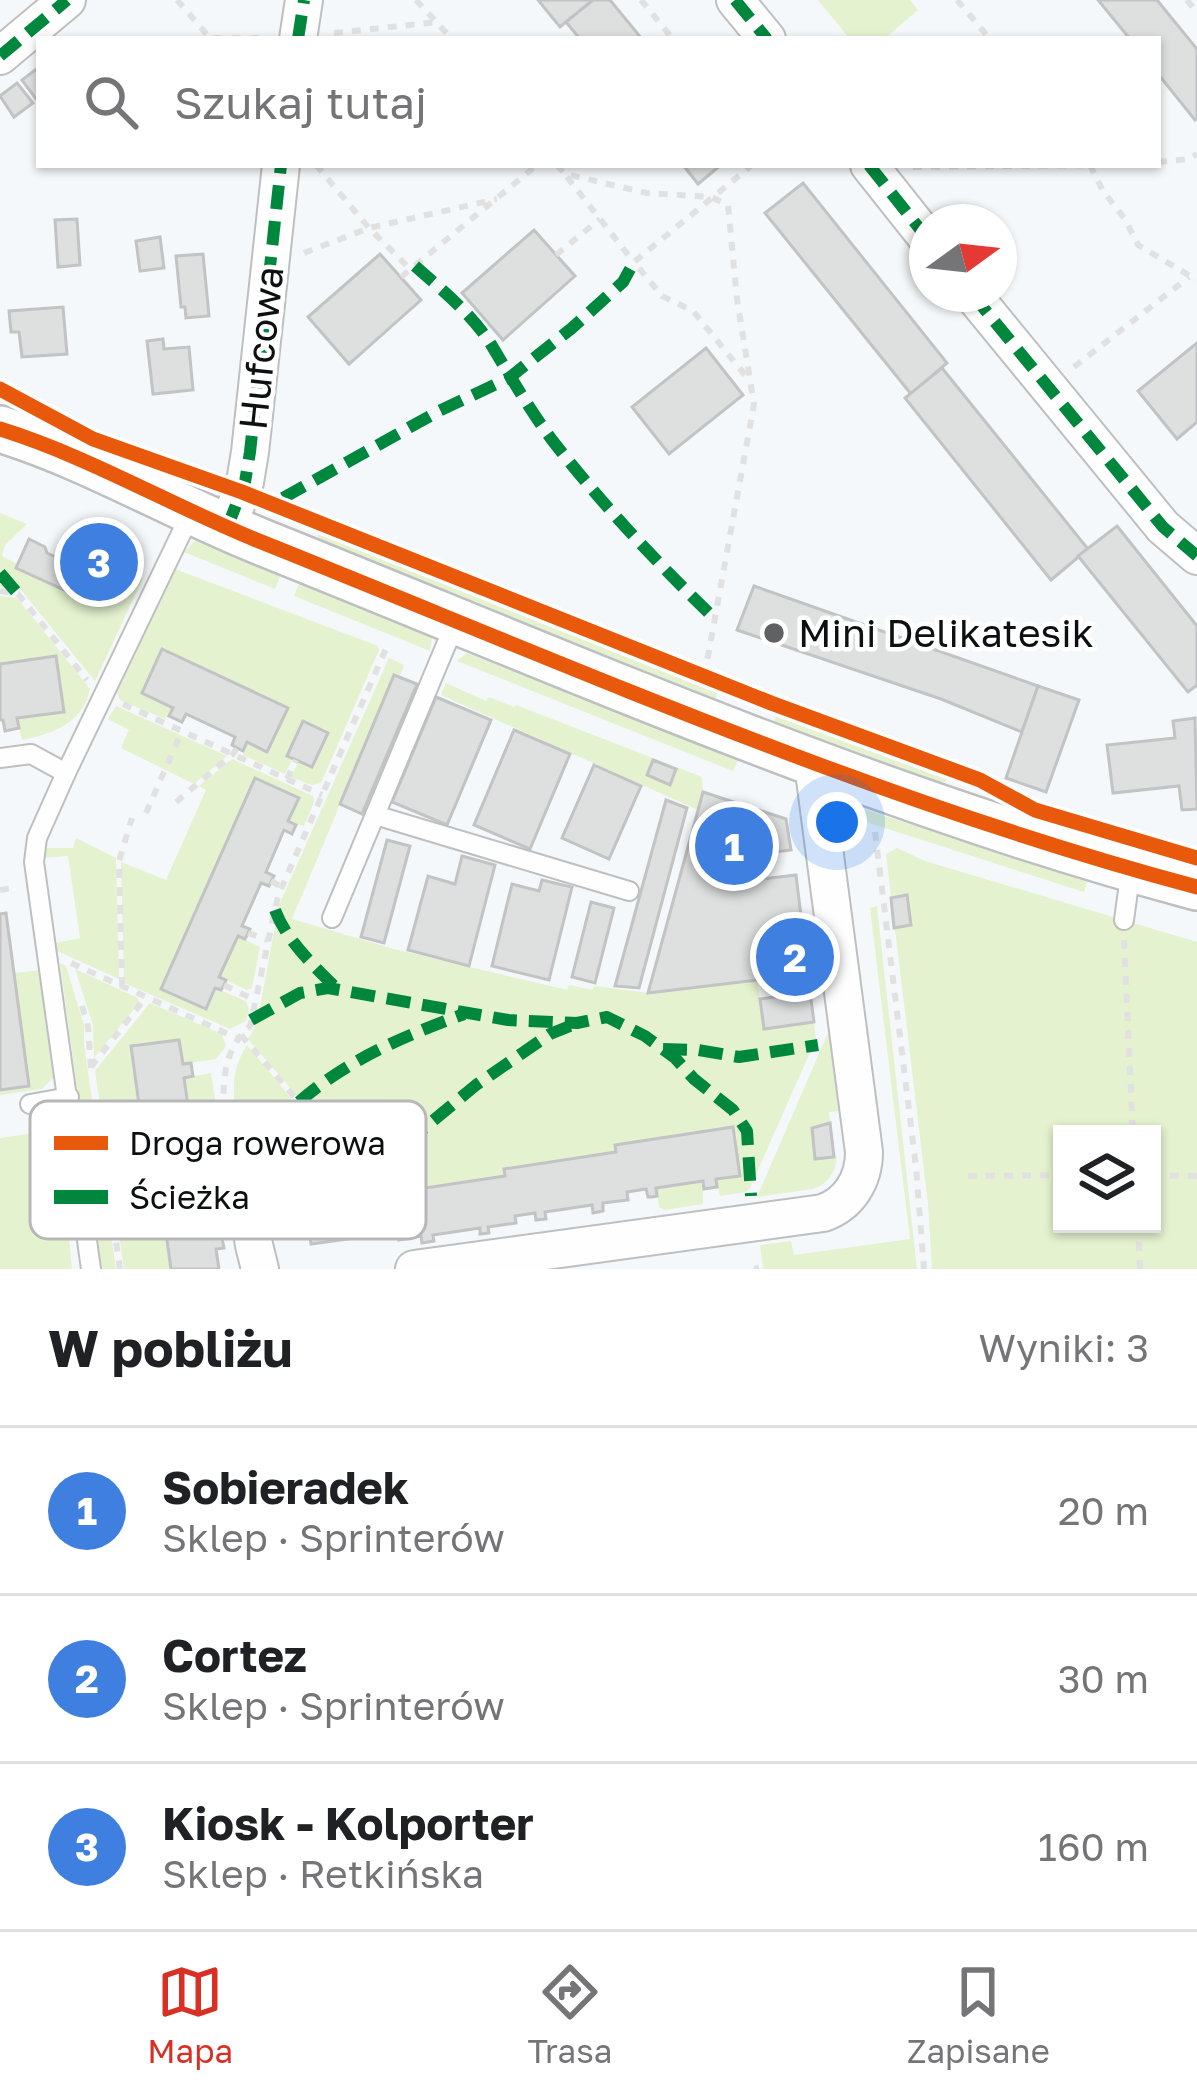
<!DOCTYPE html>
<html lang="pl">
<head>
<meta charset="utf-8">
<style>
	:root { --surface:#fff; --page:#f2f2f2; --text:#202124; --muted:#757577; --line:#e0e0e0; --accent:#d93025 }
	body { margin:0; font-family:"Golos Text",sans-serif; background:var(--page); color:var(--text) }
	.controls { position:absolute; right:36px; bottom:36px; display:grid; overflow:hidden; border-radius:0px; box-shadow:0 3px 9px #0004 }
	.controls button { width:108px; height:108px; display:grid; place-items:center; padding:0; border:0; border-bottom:3px solid var(--line); background:var(--surface); color:var(--text); font:60px sans-serif }
	.compass { position:absolute; left:909px; top:204px; width:108px; height:108px; border-radius:50%; background:var(--surface); box-shadow:0 3px 9px #0004; rotate:75deg }
	.you { position:absolute; left:837px; top:822px; width:42px; height:42px; margin:-30px; border:9px solid #fff; border-radius:50%; background:#1a73e8; box-shadow:0 0 0 18px #1a73e833 }
	.badge { display:grid; place-items:center; width:78px; height:78px; border-radius:50%; background:var(--accent); color:#fff; font-size:39px; font-weight:700 }
	.pin { position:absolute; translate:-50% -50%; border:6px solid #fff; box-shadow:0 3px 12px #0006 }
	.list { margin:0; padding:0; list-style:none }
	h2 { display:flex; justify-content:space-between; align-items:center; height:156px; margin:0; padding:0 48px; font-size:51px }
	h2 small { font-size:39px; font-weight:400; color:var(--muted) }
	.list li { display:grid; grid-template-columns:78px 1fr auto; gap:36px; align-items:center; box-sizing:border-box; height:168px; padding:0 48px; border-top:3px solid var(--line) }
	.list b { display:block; font-size:45px; white-space:nowrap }
	.list p { margin:0; font-size:39px; white-space:nowrap; color:var(--muted) }
	.list em { font-size:39px; font-style:normal; color:var(--muted) }
	.icon { flex:none; width:66px; height:66px; fill:none; stroke:currentColor; stroke-width:2; stroke-linecap:round; stroke-linejoin:round }
	.map { position:relative; flex:none; width:1197px; height:1269px; overflow:hidden }
	.search { position:absolute; background:var(--surface); box-shadow:0 3px 9px #0004; left:36px; right:36px; top:36px; height:132px; display:flex; align-items:center; gap:30px; box-sizing:border-box; padding:0 42px; border-radius:0px; color:var(--muted); font-size:45px }
	.sheet { height:660px; background:var(--surface) }
	nav { display:flex; justify-content:space-around; align-items:center; box-sizing:border-box; height:168px; border-top:3px solid var(--line); background:var(--surface); font-size:33px; color:var(--muted) }
	nav a { display:grid; justify-items:center; gap:6px }
	nav .on { color:var(--accent) }
	.map>svg:first-child { display:block }
</style>
</head>
<body>
<div class="map">
<svg width="1197" height="1269" viewBox="0 0 1197 1269">
	<rect width="100%" height="100%" fill="#f5f8fa"/>
	<g fill="#e4f2cf" fill-rule="evenodd">
		<path d="M818,0H910L918,10L884,39H850Z"/>
		<path d="M0,513L27,524L5,545L2,556L73,593L78,583L114,599L127,571L143,578L95,681L21,590L0,587Z"/>
		<path d="M320,530L719,690L715,699L317,539Z"/>
		<path d="M196,540L281,574L275,589L184,552Z"/>
		<path d="M175,569L378,646L379,650L321,783L311,785L291,777L299,761L312,767L328,733L303,722L287,755L293,758L285,774L243,755L247,742L268,752L287,709L162,649L142,693L173,708L165,719L120,700L117,693Z"/>
		<path d="M300,581L429,633L432,638L430,651L294,596Z"/>
		<path d="M0,596L17,598L90,689C83,723 53,734 22,740L17,718L64,711L56,657L0,664Z"/>
		<path d="M467,653L738,760L733,771L457,661Z"/>
		<path d="M389,658L404,665L400,676L418,683L394,676L292,919L394,949L567,990L569,985L592,990L594,986L649,993L757,980L765,1029L814,1022L816,1039L750,1188L746,1192L720,1196L716,1179L740,1175L733,1127L616,1145V1152L505,1169V1176L392,1193L390,1186L368,1189L360,1134L332,1138L326,1101L305,1105L248,1039L257,1023L279,905Z"/>
		<path d="M446,683L486,701L489,697L514,707L516,705L702,777L703,792L698,810L441,695Z"/>
		<path d="M116,706L227,756L194,784L121,748L129,730L108,719Z"/>
		<path d="M778,713L789,718L953,777L942,783L774,722Z"/>
		<path d="M232,759L313,796L314,802L304,826L288,821L298,798L254,779L161,988L205,1009L215,988L246,1001L249,1009L246,1021L230,1029L124,983L121,862L166,880L206,790L199,786Z"/>
		<path d="M857,807L1087,882L1084,892L841,814L846,808Z"/>
		<path d="M76,838L116,858L119,979L57,951L56,943L80,938L68,856L44,858L46,848H73Z"/>
		<path d="M897,848L925,861L1197,942V1269H932L928,1204L886,854ZM1062,1134H1152V1224H1062Z"/>
		<path d="M877,906L917,1269H763L760,1245L791,1241L794,1255L910,1239L870,908Z"/>
		<path d="M238,936L260,947L252,988L247,990L219,977Z"/>
		<path d="M60,963L66,966L84,1025V1044L116,1269H102Z"/>
		<path d="M75,969L138,998L139,1003L94,1058L93,1025Z"/>
		<path d="M41,970L56,1075L42,1089L0,1095L14,973Z"/>
		<path d="M150,1003L222,1034L226,1046L216,1059L183,1064L179,1040L131,1047L155,1220L164,1219L171,1269H124L95,1071Z"/>
		<path d="M830,1028L840,1111L829,1112L830,1123L812,1129L815,1159L837,1157C836,1173 827,1184 813,1189L757,1197Z"/>
		<path d="M247,1045L296,1104L236,1113C232,1086 232,1069 247,1045Z"/>
		<path d="M211,1073L217,1112L216,1116L190,1120L184,1078Z"/>
		<path d="M32,1119L59,1136L72,1269H0V1138L35,1133Z"/>
		<path d="M703,1181V1204L664,1210L659,1207L656,1188Z"/>
	</g>
	<g fill="#dedfdf" stroke="#c2c3c4" stroke-width="3">
		<path d="M538,0H593L560,27Z"/>
		<path d="M593,0H610L642,39H580L566,22Z"/>
		<path d="M1098,0H1157L1197,49V118L1195,120L1158,74V39H1130Z"/>
		<path d="M39,67V97L36,99L22,80Z"/>
		<path d="M17,83L33,103L14,117L0,96Z"/>
		<path d="M683,165H721L698,184Z"/>
		<path d="M803,183L947,363L911,394L765,213Z"/>
		<path d="M77,219L80,265L58,267L55,220Z"/>
		<path d="M534,230L575,276L503,340L462,293Z"/>
		<path d="M160,237L164,268L140,271L136,241Z"/>
		<path d="M203,254L209,316L186,318L185,307H181L176,256Z"/>
		<path d="M380,254L421,300L349,364L308,317Z"/>
		<path d="M63,307L67,354L22,357L19,332H11L9,311Z"/>
		<path d="M163,339L164,349L189,347L193,390L153,394L147,341Z"/>
		<path d="M1197,343V422L1177,439L1138,391Z"/>
		<path d="M706,348L743,395L669,454L632,407Z"/>
		<path d="M942,368L1088,549L1051,580L905,398Z"/>
		<path d="M1117,526L1197,626V685L1188,692L1078,556Z"/>
		<path d="M29,539L45,547L47,553L65,561L72,559L86,565L73,594L16,568Z"/>
		<path d="M91,554L127,571L114,599L78,583Z"/>
		<path d="M754,586L1038,686L1022,732L941,699L737,630Z"/>
		<path d="M162,649L288,708L267,752L247,742L243,751L237,748L232,745L235,737L186,714L182,722L169,716L173,708L142,693Z"/>
		<path d="M56,656L64,712L17,718L19,728L5,731L3,720H0V664Z"/>
		<path d="M394,675L417,684L362,814L340,804Z"/>
		<path d="M1038,686L1079,700L1046,792L1006,778Z"/>
		<path d="M436,697L491,720L447,825L392,802Z"/>
		<path d="M1195,718L1197,809L1182,810L1179,786L1113,793L1107,745L1175,738L1173,721Z"/>
		<path d="M303,721L328,733L312,767L287,756Z"/>
		<path d="M514,730L570,754L530,849L474,825Z"/>
		<path d="M653,760L676,769L670,785L647,775Z"/>
		<path d="M594,765L641,786L609,859L562,838Z"/>
		<path d="M255,778L299,798L288,821L296,825L292,834L284,830L266,872L274,876L269,886L261,883L242,926L250,929L245,939L238,936L219,977L226,980L224,985L221,990L215,988L206,1009L161,989Z"/>
		<path d="M703,792L786,819L791,850L717,859L720,884L796,875L808,974L648,993Z"/>
		<path d="M666,800L687,808L639,988L615,986Z"/>
		<path d="M387,840L410,846L384,943L361,937Z"/>
		<path d="M462,856L495,865L469,966L408,950L428,876L455,884Z"/>
		<path d="M542,880L572,887L549,980L492,966L512,884L539,891Z"/>
		<path d="M907,895L911,925L894,928L891,898Z"/>
		<path d="M591,902L614,908L595,983L572,977Z"/>
		<path d="M6,913L29,1086L0,1090V914Z"/>
		<path d="M810,992L814,1022L764,1029L760,999Z"/>
		<path d="M179,1040L183,1064L191,1063L192,1070L193,1076L184,1078L190,1120L199,1119L201,1132L192,1134L198,1177L207,1176L209,1188L200,1189L203,1214L211,1212L214,1235L221,1234L224,1248L216,1249L219,1269H171L164,1219L155,1221L131,1046Z"/>
		<path d="M830,1123L834,1157L815,1159L812,1128Z"/>
		<path d="M733,1127L740,1176L716,1179L717,1187L704,1189L703,1181L656,1188L657,1196L652,1197H648L646,1189L627,1192L628,1200L603,1203V1211L593,1213L592,1205L545,1212L546,1219L536,1220L535,1213L515,1216L516,1223L488,1227L489,1233L480,1234V1228L433,1235L434,1241L422,1243L421,1236L399,1240L392,1193L505,1176L504,1169L616,1152L615,1145Z"/>
		<path d="M338,1168L348,1239L311,1244L301,1174Z"/>
	</g>
	<g fill="none" stroke-linecap="round" stroke-linejoin="round">
		<g stroke="#bdbfc0" stroke-width="22">
			<g id="service">
				<path d="M0,758L31,754L66,773L191,513"/>
				<path d="M66,773L37,838L34,862L91,1269"/>
				<path d="M375,815L629,891"/>
				<path d="M332,918L456,621"/>
				<path d="M1124,920L1131,869"/>
				<path d="M30,1104L69,1097"/>
			</g>
		</g>
		<g stroke="#bdbfc0" stroke-width="40">
			<g id="minor">
				<path d="M735,0L767,39"/>
				<path d="M298,39L304,0"/>
				<path d="M0,56L67,0"/>
				<path d="M869,165L927,238"/>
				<path d="M972,294L1163,527L1197,556"/>
				<path d="M227,528L245,482L250,452L281,165"/>
				<path d="M238,1140L254,1245L260,1269"/>
				<path d="M414,1269L823,1213C849,1204 864,1180 864,1152L813,764"/>
			</g>
		</g>
		<g stroke="#bdbfc0" stroke-width="50">
			<path id="tertiary" d="M0,429C90,457 172,506 259,541C569,665 874,801 1197,887"/>
		</g>
		<g stroke="#e1e1e1" stroke-width="6" stroke-dasharray="9 9" stroke-linecap="butt">
			<path d="M177,0L210,38H267"/>
			<path d="M416,0L452,39"/>
			<path d="M641,0L673,39"/>
			<path d="M957,0L990,39"/>
			<path d="M1187,0L1197,12"/>
			<path d="M334,33L438,22"/>
			<path d="M1158,162L1189,159L1197,154"/>
			<path d="M316,165L369,228L411,270"/>
			<path d="M557,165L565,174L647,193L711,197L728,205L737,299L754,404L706,667"/>
			<path d="M1090,165L1103,191L1125,219L1138,245L1197,280"/>
			<path d="M913,167L1105,165"/>
			<path d="M567,177L633,261"/>
			<path d="M304,253L369,228L497,199"/>
			<path d="M556,255L600,219"/>
			<path d="M401,277L537,165"/>
			<path d="M1074,367L1189,277"/>
			<path d="M745,375L693,311L662,296L634,262L752,165"/>
			<path d="M0,591L18,594L87,680"/>
			<path d="M123,704L322,795"/>
			<path d="M287,779L296,760"/>
			<path d="M176,802L233,754L237,748"/>
			<path d="M146,813L182,731"/>
			<path d="M875,832L916,1167L924,1269"/>
			<path d="M271,881L282,887"/>
			<path d="M0,890L13,888L14,893"/>
			<path d="M248,933L268,940"/>
			<path d="M1124,940L1133,1134"/>
			<path d="M71,963L237,1038"/>
			<path d="M224,985L255,1000"/>
			<path d="M122,986L119,861L132,818"/>
			<path d="M82,1006L88,1026L91,1069"/>
			<path d="M241,1035L299,1102L307,1156L319,1154"/>
			<path d="M91,1067L146,997"/>
			<path d="M96,1100L120,1269"/>
			<path d="M228,1110L223,1105C224,1073 225,1049 250,1026L278,896L388,644"/>
			<path d="M1152,1175L1197,1176"/>
			<path d="M968,1176L1062,1175"/>
			<path d="M1138,1224L1140,1269"/>
			<path d="M754,1269L759,1268"/>
		</g>
		<use href="#service" stroke="#fefefe" stroke-width="18"/>
		<use href="#minor" stroke="#fefefe" stroke-width="36"/>
		<use href="#tertiary" stroke="#fefefe" stroke-width="45"/>
		<g stroke="#00873e" stroke-width="12" stroke-dasharray="24 12" stroke-linecap="butt">
			<path d="M735,0L767,39"/>
			<path d="M298,39L304,0"/>
			<path d="M0,56L67,0"/>
			<path d="M869,165L927,238"/>
			<path d="M415,266C442,290 473,315 492,346C511,378 530,410 552,440C601,503 657,563 714,618"/>
			<path d="M972,294L1163,527L1197,556"/>
			<path d="M283,498L439,411L509,378L572,328L623,282L634,262"/>
			<path d="M227,528L245,482L250,452L281,165"/>
			<path d="M0,573L18,594"/>
			<path d="M275,910C286,940 314,966 336,988"/>
			<path d="M251,1020L300,993L328,988L508,1020L577,1023L607,1017L645,1036L675,1058L694,1079L733,1110L747,1131L751,1196"/>
			<path d="M663,1049L698,1050L739,1057L818,1045"/>
			<path d="M299,1102C347,1060 404,1036 464,1014"/>
			<path d="M356,1195L380,1165L476,1085L550,1034L570,1026"/>
		</g>
		<g stroke="#fff" stroke-width="22">
			<g id="cycleway">
				<path d="M0,389L93,439L242,492L771,703L980,780L1035,810L1197,858"/>
				<path d="M0,429C90,457 172,506 259,541C569,665 874,801 1197,887"/>
			</g>
		</g>
		<use href="#cycleway" stroke="#e8590c" stroke-width="15"/>
	</g>
	<circle fill="#5f6162" stroke="#fff" stroke-width="4.5" cx="774" cy="633" r="12"/>
	<g text-anchor="middle" stroke-width="9" stroke-linejoin="round" paint-order="stroke">
		<g font-size="39" fill="#0e0f10" stroke="#fff">
			<text transform="translate(261 348) rotate(-84)" y="14">Hufcowa</text>
		</g>
		<g font-size="39" fill="#0e0f10" stroke="#fff" text-anchor="start">
			<text x="798" y="647">Mini Delikatesik</text>
		</g>
	</g>
	<rect x="30" y="1101" width="396" height="138" rx="18" fill="#fff" stroke="#b7b7b7" stroke-width="3"/>
	<rect x="54" y="1136" width="54" height="14" fill="#e8590c"/>
	<rect x="54" y="1190" width="54" height="14" fill="#00873e"/>
	<g font-size="33" fill="#0e0f10">
		<text x="129" y="1155">Droga rowerowa</text>
		<text x="129" y="1209">Ścieżka</text>
	</g>
</svg>
<div class="controls">
<button><svg class="icon" aria-label="layers" viewBox="0 0 24 24"><path d="M12 4l9 5-9 5-9-5zM3 14l9 5 9-5"/></svg></button>
</div>
<svg class="compass" viewBox="-18 -18 36 36"><path d="M0-13l5 13h-10z" fill="#e53935"/><path d="M0 13l5-13h-10z" fill="#757577"/></svg>
<div class="you"></div>
<div class="pin badge" style="left:734px;top:846px;background:#3f7fe0">1</div>
<div class="pin badge" style="left:795px;top:957px;background:#3f7fe0">2</div>
<div class="pin badge" style="left:99px;top:562px;background:#3f7fe0">3</div>
<div class="search"><svg class="icon" aria-label="search" viewBox="0 0 24 24"><circle cx="10" cy="10" r="6"/><path d="M15 15l6 6"/></svg>Szukaj tutaj</div>
</div>
<section class="sheet">
<h2>W pobliżu<small>Wyniki: 3</small></h2>
<ul class="list">
<li><span class="badge" style="background:#3f7fe0">1</span><div><b>Sobieradek</b><p>Sklep · Sprinterów</p></div><em>20 m</em></li>
<li><span class="badge" style="background:#3f7fe0">2</span><div><b>Cortez</b><p>Sklep · Sprinterów</p></div><em>30 m</em></li>
<li><span class="badge" style="background:#3f7fe0">3</span><div><b>Kiosk - Kolporter</b><p>Sklep · Retkińska</p></div><em>160 m</em></li>
</ul>
</section>
<nav>
<a class="on"><svg class="icon" aria-label="map" viewBox="0 0 24 24"><path d="M3 6l6-2 6 2 6-2v14l-6 2-6-2-6 2zM9 4v14M15 6v14"/></svg>Mapa</a>
<a><svg class="icon" aria-label="directions" viewBox="0 0 24 24"><path d="M12 3l9 9-9 9-9-9zM9 14v-3h6M13 9l2 2-2 2"/></svg>Trasa</a>
<a><svg class="icon" aria-label="saved" viewBox="0 0 24 24"><path d="M7 4h10v16l-5-4-5 4z"/></svg>Zapisane</a>
</nav>
</body>
</html>
